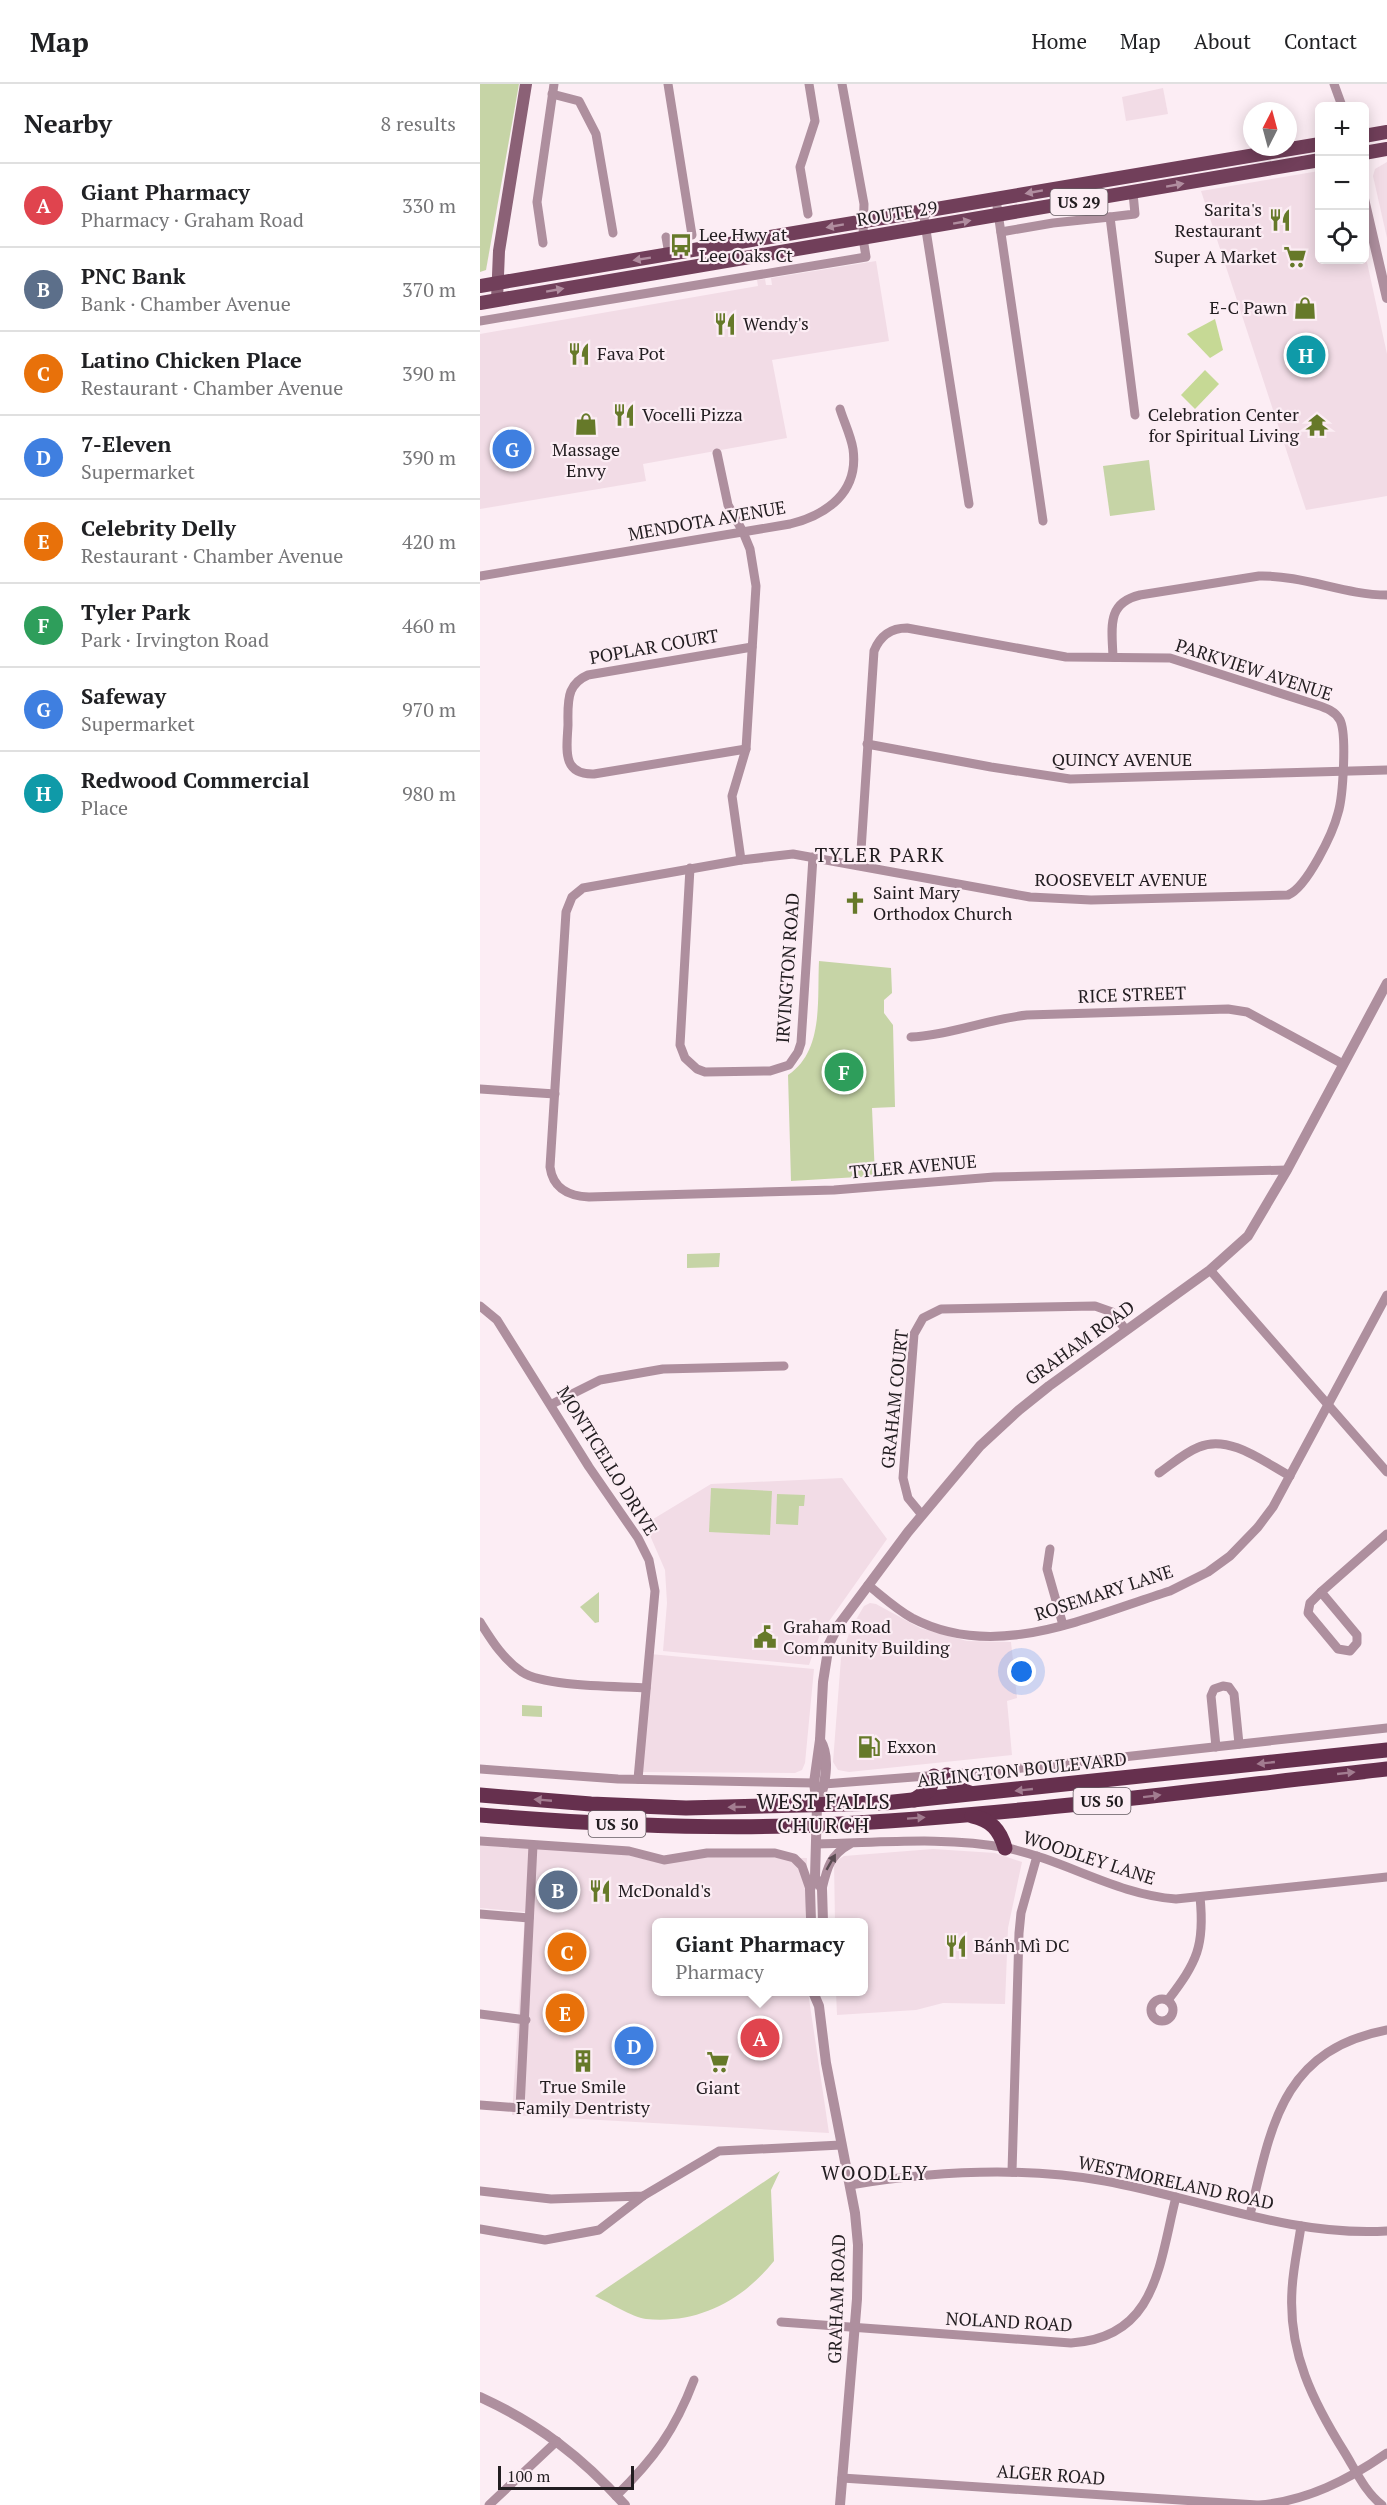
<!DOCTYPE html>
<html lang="en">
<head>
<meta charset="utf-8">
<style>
	:root { --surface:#fff; --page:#f6f6f6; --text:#202124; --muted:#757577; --line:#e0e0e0; --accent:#b45309 }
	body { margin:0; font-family:"PT Serif",serif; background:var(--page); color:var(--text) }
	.controls { position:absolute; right:18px; top:18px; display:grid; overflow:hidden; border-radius:9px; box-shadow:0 3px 15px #0003 }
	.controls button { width:54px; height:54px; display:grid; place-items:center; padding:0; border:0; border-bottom:2px solid var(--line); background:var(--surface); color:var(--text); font:30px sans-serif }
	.compass { position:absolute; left:763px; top:18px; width:54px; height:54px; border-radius:50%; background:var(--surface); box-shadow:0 3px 15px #0003; rotate:6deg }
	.scale { position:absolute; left:18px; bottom:15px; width:136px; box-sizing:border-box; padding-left:6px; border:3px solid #221d20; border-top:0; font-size:16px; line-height:21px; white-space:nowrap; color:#221d20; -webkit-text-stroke:4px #fcedf4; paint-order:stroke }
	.you { position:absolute; left:542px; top:1588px; width:21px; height:21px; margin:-15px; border:4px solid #fff; border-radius:50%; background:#1a73e8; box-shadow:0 0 0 9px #1a73e833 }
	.badge { display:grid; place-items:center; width:39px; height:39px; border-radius:50%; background:var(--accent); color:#fff; font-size:20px; font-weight:700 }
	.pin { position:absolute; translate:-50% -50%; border:3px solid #fff; box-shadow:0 2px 6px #0006 }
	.popup { position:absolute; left:172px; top:1834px; width:216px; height:78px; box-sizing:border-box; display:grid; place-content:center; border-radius:9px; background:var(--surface); filter:drop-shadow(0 2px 4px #0005); font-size:20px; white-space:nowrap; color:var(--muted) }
	.popup b { font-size:22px; color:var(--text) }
	.popup::after { content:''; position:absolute; left:50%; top:100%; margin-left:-12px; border:12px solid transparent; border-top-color:var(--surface) }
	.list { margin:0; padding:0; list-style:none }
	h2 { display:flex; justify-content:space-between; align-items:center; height:78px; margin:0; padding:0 24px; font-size:26px }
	h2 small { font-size:20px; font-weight:400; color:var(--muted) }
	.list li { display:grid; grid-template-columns:39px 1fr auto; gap:18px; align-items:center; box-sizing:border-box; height:84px; padding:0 24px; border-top:2px solid var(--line) }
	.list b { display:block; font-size:22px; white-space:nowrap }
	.list p { margin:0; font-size:20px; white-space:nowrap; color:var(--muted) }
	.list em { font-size:20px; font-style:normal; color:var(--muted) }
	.icon { flex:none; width:33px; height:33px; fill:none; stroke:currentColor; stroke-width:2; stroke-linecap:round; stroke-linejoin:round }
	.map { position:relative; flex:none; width:907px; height:2421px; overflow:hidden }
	header { display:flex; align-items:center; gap:36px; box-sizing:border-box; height:84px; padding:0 30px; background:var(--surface); border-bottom:2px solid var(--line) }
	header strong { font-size:28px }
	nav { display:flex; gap:33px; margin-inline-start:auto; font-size:21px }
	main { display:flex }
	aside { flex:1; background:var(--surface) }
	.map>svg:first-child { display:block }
</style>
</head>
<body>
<header>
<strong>Map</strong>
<nav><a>Home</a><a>Map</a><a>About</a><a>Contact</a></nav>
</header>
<main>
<aside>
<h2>Nearby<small>8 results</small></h2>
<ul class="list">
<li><span class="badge" style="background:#e0444e">A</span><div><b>Giant Pharmacy</b><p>Pharmacy · Graham Road</p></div><em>330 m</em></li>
<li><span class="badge" style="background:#5c6f8a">B</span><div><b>PNC Bank</b><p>Bank · Chamber Avenue</p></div><em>370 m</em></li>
<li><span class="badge" style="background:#e8710a">C</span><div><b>Latino Chicken Place</b><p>Restaurant · Chamber Avenue</p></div><em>390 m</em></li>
<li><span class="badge" style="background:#3f7fe0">D</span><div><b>7-Eleven</b><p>Supermarket</p></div><em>390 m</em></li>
<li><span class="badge" style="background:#e8710a">E</span><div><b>Celebrity Delly</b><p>Restaurant · Chamber Avenue</p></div><em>420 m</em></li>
<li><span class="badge" style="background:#2e9e5b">F</span><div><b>Tyler Park</b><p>Park · Irvington Road</p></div><em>460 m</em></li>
<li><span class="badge" style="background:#3f7fe0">G</span><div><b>Safeway</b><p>Supermarket</p></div><em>970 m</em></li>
<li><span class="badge" style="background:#0f9aa8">H</span><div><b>Redwood Commercial</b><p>Place</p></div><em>980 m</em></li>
</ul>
</aside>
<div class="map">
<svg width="907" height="2421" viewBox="0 0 907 2421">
	<rect width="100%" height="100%" fill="#fcedf4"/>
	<g fill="#f2dce6">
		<path d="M683,4L688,30L646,37L642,13Z"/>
		<path d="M907,78V154L893,92L895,85Z"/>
		<path d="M839,87L840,176H884L885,169L907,270V412L826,426L721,107Z"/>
		<path d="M396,177L409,257L292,276L307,354L163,380L166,397L0,425V250L278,202L277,196L285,195L286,201H292L291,194Z"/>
		<path d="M362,1394L407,1455L340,1550L329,1581L183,1567L187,1519L185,1486L165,1440L231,1400Z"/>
		<path d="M390,1519L396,1520L440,1544L487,1557L531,1558L537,1614L527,1617L532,1671L369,1688L358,1686L353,1678L361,1574L370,1546L384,1522Z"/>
		<path d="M170,1570L334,1585L325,1679L322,1686L315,1689L158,1688Z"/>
		<path d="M0,1760L143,1770L176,1778H198L224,1773L327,1774L325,1838H176V1908H328L349,2049L32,2031L45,1828L0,1824Z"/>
		<path d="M453,1765L515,1769L542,1778L528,1844L525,1920L463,1919L436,1926L357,1931L356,1908H383V1838H355L354,1778L364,1772Z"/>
	</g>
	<g fill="#c6d4a6">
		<path d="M0,0H39L6,186L0,188Z"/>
		<path d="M669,376L675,426L630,432L623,382Z"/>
		<path d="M339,877L411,884L412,909L404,916V929L413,941L415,1023L392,1024L395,1092L311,1097L308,991C344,967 337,916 339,877Z"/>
		<path d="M240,1169L239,1183L207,1184V1170Z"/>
		<path d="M231,1404L292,1407L290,1451L229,1448Z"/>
		<path d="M297,1410L325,1411L324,1422H319L318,1441L296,1440Z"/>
		<path d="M119,1508V1538L115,1539L100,1523Z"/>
		<path d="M42,1621L62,1622V1633L42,1632Z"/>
		<path d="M300,2087L291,2106L294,2177C262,2217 218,2240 166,2235C152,2233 128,2218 115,2212Z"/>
	</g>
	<g fill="#c6d995">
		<path d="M735,235L743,266L730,274L707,250Z"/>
		<path d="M725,286L739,300L715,325L701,311Z"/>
	</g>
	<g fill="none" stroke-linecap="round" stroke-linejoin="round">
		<g stroke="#ae8f9e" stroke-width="9">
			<path d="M188,0L212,151"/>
			<path d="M854,0L862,22"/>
			<path d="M72,10L99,17L116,50L133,149"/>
			<path d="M653,109L655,130L630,133L655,331"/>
			<path d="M516,115L563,437"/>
			<path d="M443,127L489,420"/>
			<path d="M328,130L320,83L335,37L329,0"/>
			<path d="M521,148L573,139L630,133"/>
			<path d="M186,153L189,170"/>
			<path d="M63,159L57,118L74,0"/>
			<path d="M0,237L386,173L383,154L384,120L362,0"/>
			<path d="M237,369L248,421L263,448L270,465L276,502L266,665L252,712L261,776"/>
			<path d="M0,492L310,440C347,431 379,408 373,365C371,352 364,338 360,325"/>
			<path d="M633,573C632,544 626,519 660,511L779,492C824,491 864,511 907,511"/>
			<path d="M387,660L511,683L590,695L907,686"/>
			<path d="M266,665L114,690C81,691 87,664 88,641C88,630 87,617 91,607C94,600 101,594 108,591L272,563"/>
			<path d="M380,782L394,567C400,552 411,544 427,544L586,573L690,574L837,621C846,624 855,627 860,636C867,650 863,713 858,729C853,749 827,803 808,811L611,816L550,813L313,770L261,776L103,804L92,813L86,828L70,1083C73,1105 89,1112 109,1113L354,1106L514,1093L807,1086"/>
			<path d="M210,784L200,961L205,974L217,985L225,988L290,987L309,981L318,968L321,959L333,773"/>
			<path d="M431,953C471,951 508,935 547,931L748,925L767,928L863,980"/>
			<path d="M0,1005L75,1010"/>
			<path d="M730,1186L907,1388"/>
			<path d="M0,1222L17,1236L109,1383L158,1454L169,1476L175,1507L158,1695"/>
			<path d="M72,1320L120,1296L183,1285L304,1282"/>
			<path d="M679,1389C692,1380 704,1369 719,1363C749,1350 784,1378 810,1392"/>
			<path d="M442,1431L428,1414L423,1394L434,1250L443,1234L461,1225L615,1222L632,1228L646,1246"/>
			<path d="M570,1465L567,1485L583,1541"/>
			<path d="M388,1501C402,1512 416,1525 432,1534C516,1578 607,1533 690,1507L728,1488L750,1472L778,1443L793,1423L907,1211"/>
			<path d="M841,1508L877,1551V1559L870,1567L858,1565L828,1529L830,1519Z"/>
			<path d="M841,1508L907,1450"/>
			<path d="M0,1538C12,1557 23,1575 42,1588C65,1603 137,1602 166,1604"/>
			<path d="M736,1663L731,1612L734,1605L743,1602L749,1603L754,1610L759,1660"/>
			<path d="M0,1685L138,1695L334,1699"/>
			<path d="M344,1700L524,1686L907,1644"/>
			<path d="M0,1757L149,1767L184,1776L227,1769H295L314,1774L322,1782L330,1805"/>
			<path d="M336,1760C399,1759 464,1752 527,1764C585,1776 637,1811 696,1815L907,1793"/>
			<path d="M342,1805C347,1784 350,1771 370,1760"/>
			<path d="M0,1830L49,1834"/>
			<circle cx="682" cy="1926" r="11"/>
			<path d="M688,1916C717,1878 725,1862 720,1813"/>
			<path d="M0,1930L46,1936"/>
			<path d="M0,2021L40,2024L53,1761"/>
			<path d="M532,2088L539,1849L541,1829L557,1772"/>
			<path d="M370,2101C455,2087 540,2082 625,2097C718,2114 811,2153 907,2147"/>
			<path d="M0,2107L71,2115L163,2112L239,2067L361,2061"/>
			<path d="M770,2131C791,2042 802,1966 907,1946"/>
			<path d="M821,2142C818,2163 813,2185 812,2206C808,2268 833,2318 865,2369C876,2387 885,2408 902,2421"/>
			<path d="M0,2145L65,2156L119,2146L163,2112"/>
			<path d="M301,2238L591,2259C677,2254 679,2180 696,2113"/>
			<path d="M362,2394L777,2421"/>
			<path d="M136,2412C174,2375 195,2346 214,2296"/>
			<path d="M9,2421L77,2357"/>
			<path d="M779,2421C827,2417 868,2396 907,2369"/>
		</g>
		<g stroke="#ae8f9e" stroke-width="10">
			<path d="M884,115L907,214"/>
			<path d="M337,1721C345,1704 351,1673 340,1656"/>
			<path d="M335,1793L342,1805L343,1838"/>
			<path d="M331,1838L330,1805L335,1793L337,1721L334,1699L340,1656L343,1598L349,1560L358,1542L428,1448L500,1362L539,1326L569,1302L730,1186L768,1152L807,1086L907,899"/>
			<path d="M333,1908L339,1922L346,1979L375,2129L378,2161L377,2215L360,2421"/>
			<path d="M0,2313C59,2340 102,2373 145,2421"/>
		</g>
		<path stroke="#8b6176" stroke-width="12" d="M17,216L19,167L46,0"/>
		<g stroke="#713f5a" stroke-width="14">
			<path d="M884,52L907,48"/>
			<path d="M884,69L907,65"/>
			<path d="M0,202L840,60"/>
			<path d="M0,219L840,76"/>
		</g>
		<g stroke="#66304e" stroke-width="15">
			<path d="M467,1691L476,1704L490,1709"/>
			<path d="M0,1711L111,1720L206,1724L404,1719L907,1666"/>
			<path d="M434,1716L449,1706L454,1692"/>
			<path d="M0,1731C112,1740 225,1746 338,1741C528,1732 718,1706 907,1685"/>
			<path d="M492,1732C511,1736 520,1746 525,1764"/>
		</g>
	</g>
	<defs><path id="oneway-solid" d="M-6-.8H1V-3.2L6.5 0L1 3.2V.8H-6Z" transform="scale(1.5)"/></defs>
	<g fill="#b08d9f">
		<use href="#oneway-solid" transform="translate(695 101) rotate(-10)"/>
		<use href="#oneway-solid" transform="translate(554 108) rotate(170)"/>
		<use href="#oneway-solid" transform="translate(482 138) rotate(-10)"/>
		<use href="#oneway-solid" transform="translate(355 142) rotate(170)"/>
		<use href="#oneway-solid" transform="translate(162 175) rotate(171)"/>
		<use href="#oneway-solid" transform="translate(75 206) rotate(-10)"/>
	</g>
	<g fill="#a27c90">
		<use href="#oneway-solid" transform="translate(786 1679) rotate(174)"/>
		<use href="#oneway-solid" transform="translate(866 1689) rotate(-6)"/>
		<use href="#oneway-solid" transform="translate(544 1706) rotate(174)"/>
		<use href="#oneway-solid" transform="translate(672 1712) rotate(-7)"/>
		<use href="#oneway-solid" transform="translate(63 1716) rotate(-175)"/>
		<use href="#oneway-solid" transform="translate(257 1723) rotate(179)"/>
		<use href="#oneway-solid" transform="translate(436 1734) rotate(-4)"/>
	</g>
	<use fill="#5a4b52" href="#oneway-solid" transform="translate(351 1778) rotate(-60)"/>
	<defs>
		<g id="restaurant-bare" transform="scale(1.8)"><path d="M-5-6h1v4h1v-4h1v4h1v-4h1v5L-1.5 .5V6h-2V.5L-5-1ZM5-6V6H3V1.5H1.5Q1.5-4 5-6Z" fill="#667929" stroke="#fcedf4" stroke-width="2.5" paint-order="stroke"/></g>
		<g id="bus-bare" transform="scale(1.8)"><path d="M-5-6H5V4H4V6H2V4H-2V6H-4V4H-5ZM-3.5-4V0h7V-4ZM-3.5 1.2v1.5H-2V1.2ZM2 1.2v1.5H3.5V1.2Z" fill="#667929" stroke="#fcedf4" stroke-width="2.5" paint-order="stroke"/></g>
		<g id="supermarket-bare" transform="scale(1.8)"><path d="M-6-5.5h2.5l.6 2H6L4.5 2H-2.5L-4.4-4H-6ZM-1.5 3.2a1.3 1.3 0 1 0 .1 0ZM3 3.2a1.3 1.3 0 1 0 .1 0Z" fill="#667929" stroke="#fcedf4" stroke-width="2.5" paint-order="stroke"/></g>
		<g id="shop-bare" transform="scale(1.8)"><path d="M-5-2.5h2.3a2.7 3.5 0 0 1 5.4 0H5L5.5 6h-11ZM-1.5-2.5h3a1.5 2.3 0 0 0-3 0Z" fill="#667929" stroke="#fcedf4" stroke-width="2.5" paint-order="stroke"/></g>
		<g id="temple-bare" transform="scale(1.8)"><path d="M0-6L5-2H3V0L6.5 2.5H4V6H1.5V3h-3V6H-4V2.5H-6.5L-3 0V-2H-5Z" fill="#667929" stroke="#fcedf4" stroke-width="2.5" paint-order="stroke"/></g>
		<g id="church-bare" transform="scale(1.8)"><path d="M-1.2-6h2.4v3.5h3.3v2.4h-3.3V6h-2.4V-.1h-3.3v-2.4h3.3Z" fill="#667929" stroke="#fcedf4" stroke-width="2.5" paint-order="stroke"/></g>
		<g id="civic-bare" transform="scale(1.8)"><path d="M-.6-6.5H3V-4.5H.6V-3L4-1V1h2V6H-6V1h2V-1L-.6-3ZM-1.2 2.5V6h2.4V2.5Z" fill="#667929" stroke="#fcedf4" stroke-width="2.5" paint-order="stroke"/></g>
		<g id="fuel-bare" transform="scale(1.8)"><path d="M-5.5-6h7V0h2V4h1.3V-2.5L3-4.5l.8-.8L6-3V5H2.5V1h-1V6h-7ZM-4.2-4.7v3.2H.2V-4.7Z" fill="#667929" stroke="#fcedf4" stroke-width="2.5" paint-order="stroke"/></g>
		<g id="building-bare" transform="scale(1.8)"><path d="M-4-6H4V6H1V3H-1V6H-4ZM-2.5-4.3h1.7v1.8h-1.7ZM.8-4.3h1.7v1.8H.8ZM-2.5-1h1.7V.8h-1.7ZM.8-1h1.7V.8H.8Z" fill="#667929" stroke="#fcedf4" stroke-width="2.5" paint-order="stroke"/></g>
	</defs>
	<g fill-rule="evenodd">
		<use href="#restaurant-bare" x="800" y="136"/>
		<use href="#bus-bare" x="201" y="161"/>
		<use href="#supermarket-bare" x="815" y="173"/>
		<use href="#shop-bare" x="825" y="224"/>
		<use href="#restaurant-bare" x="245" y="240"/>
		<use href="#restaurant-bare" x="99" y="270"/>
		<use href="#restaurant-bare" x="144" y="331"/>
		<use href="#shop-bare" x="106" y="340"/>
		<use href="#temple-bare" x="837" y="341"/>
		<use href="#church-bare" x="375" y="819"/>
		<use href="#civic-bare" x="285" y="1553"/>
		<use href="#fuel-bare" x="389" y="1663"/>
		<use href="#restaurant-bare" x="120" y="1807"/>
		<use href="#restaurant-bare" x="476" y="1862"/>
		<use href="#building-bare" x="103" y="1977"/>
		<use href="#supermarket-bare" x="238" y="1978"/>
	</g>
	<g text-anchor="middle" stroke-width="4.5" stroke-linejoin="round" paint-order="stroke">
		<g fill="#fcedf4" stroke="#635b60" stroke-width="1.5">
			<rect x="570.5" y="105" width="57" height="26" rx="4.5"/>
			<rect x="593.5" y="1704" width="57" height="26" rx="4.5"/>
			<rect x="108.5" y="1727" width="57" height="26" rx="4.5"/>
		</g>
		<g font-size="16" font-weight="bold" fill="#221d20">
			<text x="599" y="124">US 29</text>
			<text x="622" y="1723">US 50</text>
			<text x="137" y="1746">US 50</text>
		</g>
		<g font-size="18" fill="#221d20" stroke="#fcedf4" text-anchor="start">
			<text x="782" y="132" text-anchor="end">Sarita's<tspan x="782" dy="21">Restaurant</tspan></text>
			<text x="219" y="157">Lee Hwy at<tspan x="219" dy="21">Lee Oaks Ct</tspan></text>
			<text x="797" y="179" text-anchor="end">Super A Market</text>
			<text x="807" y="230" text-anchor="end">E-C Pawn</text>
			<text x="263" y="246">Wendy's</text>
			<text x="117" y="276">Fava Pot</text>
			<text x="162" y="337">Vocelli Pizza</text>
			<text x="819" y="337" text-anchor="end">Celebration Center<tspan x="819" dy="21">for Spiritual Living</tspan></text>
			<text x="106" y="372" text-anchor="middle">Massage<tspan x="106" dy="21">Envy</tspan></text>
			<text x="393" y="815">Saint Mary<tspan x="393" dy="21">Orthodox Church</tspan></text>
			<text x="303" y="1549">Graham Road<tspan x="303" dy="21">Community Building</tspan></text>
			<text x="407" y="1669">Exxon</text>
			<text x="138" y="1813">McDonald's</text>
			<text x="494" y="1868">Bánh Mì DC</text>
			<text x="103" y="2009" text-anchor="middle">True Smile<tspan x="103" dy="21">Family Dentristy</tspan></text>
			<text x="238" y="2010" text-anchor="middle">Giant</text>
		</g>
		<g font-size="18" fill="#221d20" stroke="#fcedf4">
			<text transform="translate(417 130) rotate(-9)" y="6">ROUTE 29</text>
			<text transform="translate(227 437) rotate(-10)" y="6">MENDOTA AVENUE</text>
			<text transform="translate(174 563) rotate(-10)" y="6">POPLAR COURT</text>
			<text transform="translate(774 586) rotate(18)" y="6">PARKVIEW AVENUE</text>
			<text x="642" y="682">QUINCY AVENUE</text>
			<text x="641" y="802">ROOSEVELT AVENUE</text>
			<text transform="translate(308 884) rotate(-86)" y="6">IRVINGTON ROAD</text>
			<text transform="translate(652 911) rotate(-2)" y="6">RICE STREET</text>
			<text transform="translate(433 1083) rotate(-5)" y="6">TYLER AVENUE</text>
			<text transform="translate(600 1259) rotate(-36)" y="6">GRAHAM ROAD</text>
			<text transform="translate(415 1315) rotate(-84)" y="6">GRAHAM COURT</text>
			<text transform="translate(127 1377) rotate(58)" y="6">MONTICELLO DRIVE</text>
			<text transform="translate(624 1509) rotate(-18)" y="6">ROSEMARY LANE</text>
			<text transform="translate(542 1686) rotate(-6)" y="6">ARLINGTON BOULEVARD</text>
			<text transform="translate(609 1774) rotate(18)" y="6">WOODLEY LANE</text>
			<text transform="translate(696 2099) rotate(12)" y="6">WESTMORELAND ROAD</text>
			<text transform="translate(357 2215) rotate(-88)" y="6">GRAHAM ROAD</text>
			<text transform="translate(529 2238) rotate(3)" y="6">NOLAND ROAD</text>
			<text transform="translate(571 2391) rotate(4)" y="6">ALGER ROAD</text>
		</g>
		<g font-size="20" letter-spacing="1.5" fill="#221d20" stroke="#fcedf4">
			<text x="400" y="778">TYLER PARK</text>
			<text x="395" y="2096">WOODLEY</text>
		</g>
		<g font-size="21" letter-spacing="1.5" fill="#221d20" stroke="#fcedf4">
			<text x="344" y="1725">WEST FALLS<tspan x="344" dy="24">CHURCH</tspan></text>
		</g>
	</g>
</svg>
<div class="controls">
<button>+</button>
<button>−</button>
<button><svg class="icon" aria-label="locate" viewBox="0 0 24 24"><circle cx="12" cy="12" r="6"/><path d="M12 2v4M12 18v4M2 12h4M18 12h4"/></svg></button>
</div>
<svg class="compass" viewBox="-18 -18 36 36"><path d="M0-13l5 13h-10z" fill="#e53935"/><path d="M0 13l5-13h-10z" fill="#757577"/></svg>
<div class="scale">100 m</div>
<div class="you"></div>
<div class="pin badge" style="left:280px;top:1954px;background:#e0444e">A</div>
<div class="popup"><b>Giant Pharmacy</b>Pharmacy</div>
<div class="pin badge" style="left:78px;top:1806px;background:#5c6f8a">B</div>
<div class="pin badge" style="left:87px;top:1868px;background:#e8710a">C</div>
<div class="pin badge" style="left:154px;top:1962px;background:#3f7fe0">D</div>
<div class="pin badge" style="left:85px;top:1929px;background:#e8710a">E</div>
<div class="pin badge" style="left:364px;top:988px;background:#2e9e5b">F</div>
<div class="pin badge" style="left:32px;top:365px;background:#3f7fe0">G</div>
<div class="pin badge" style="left:826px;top:271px;background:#0f9aa8">H</div>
</div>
</main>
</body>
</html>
